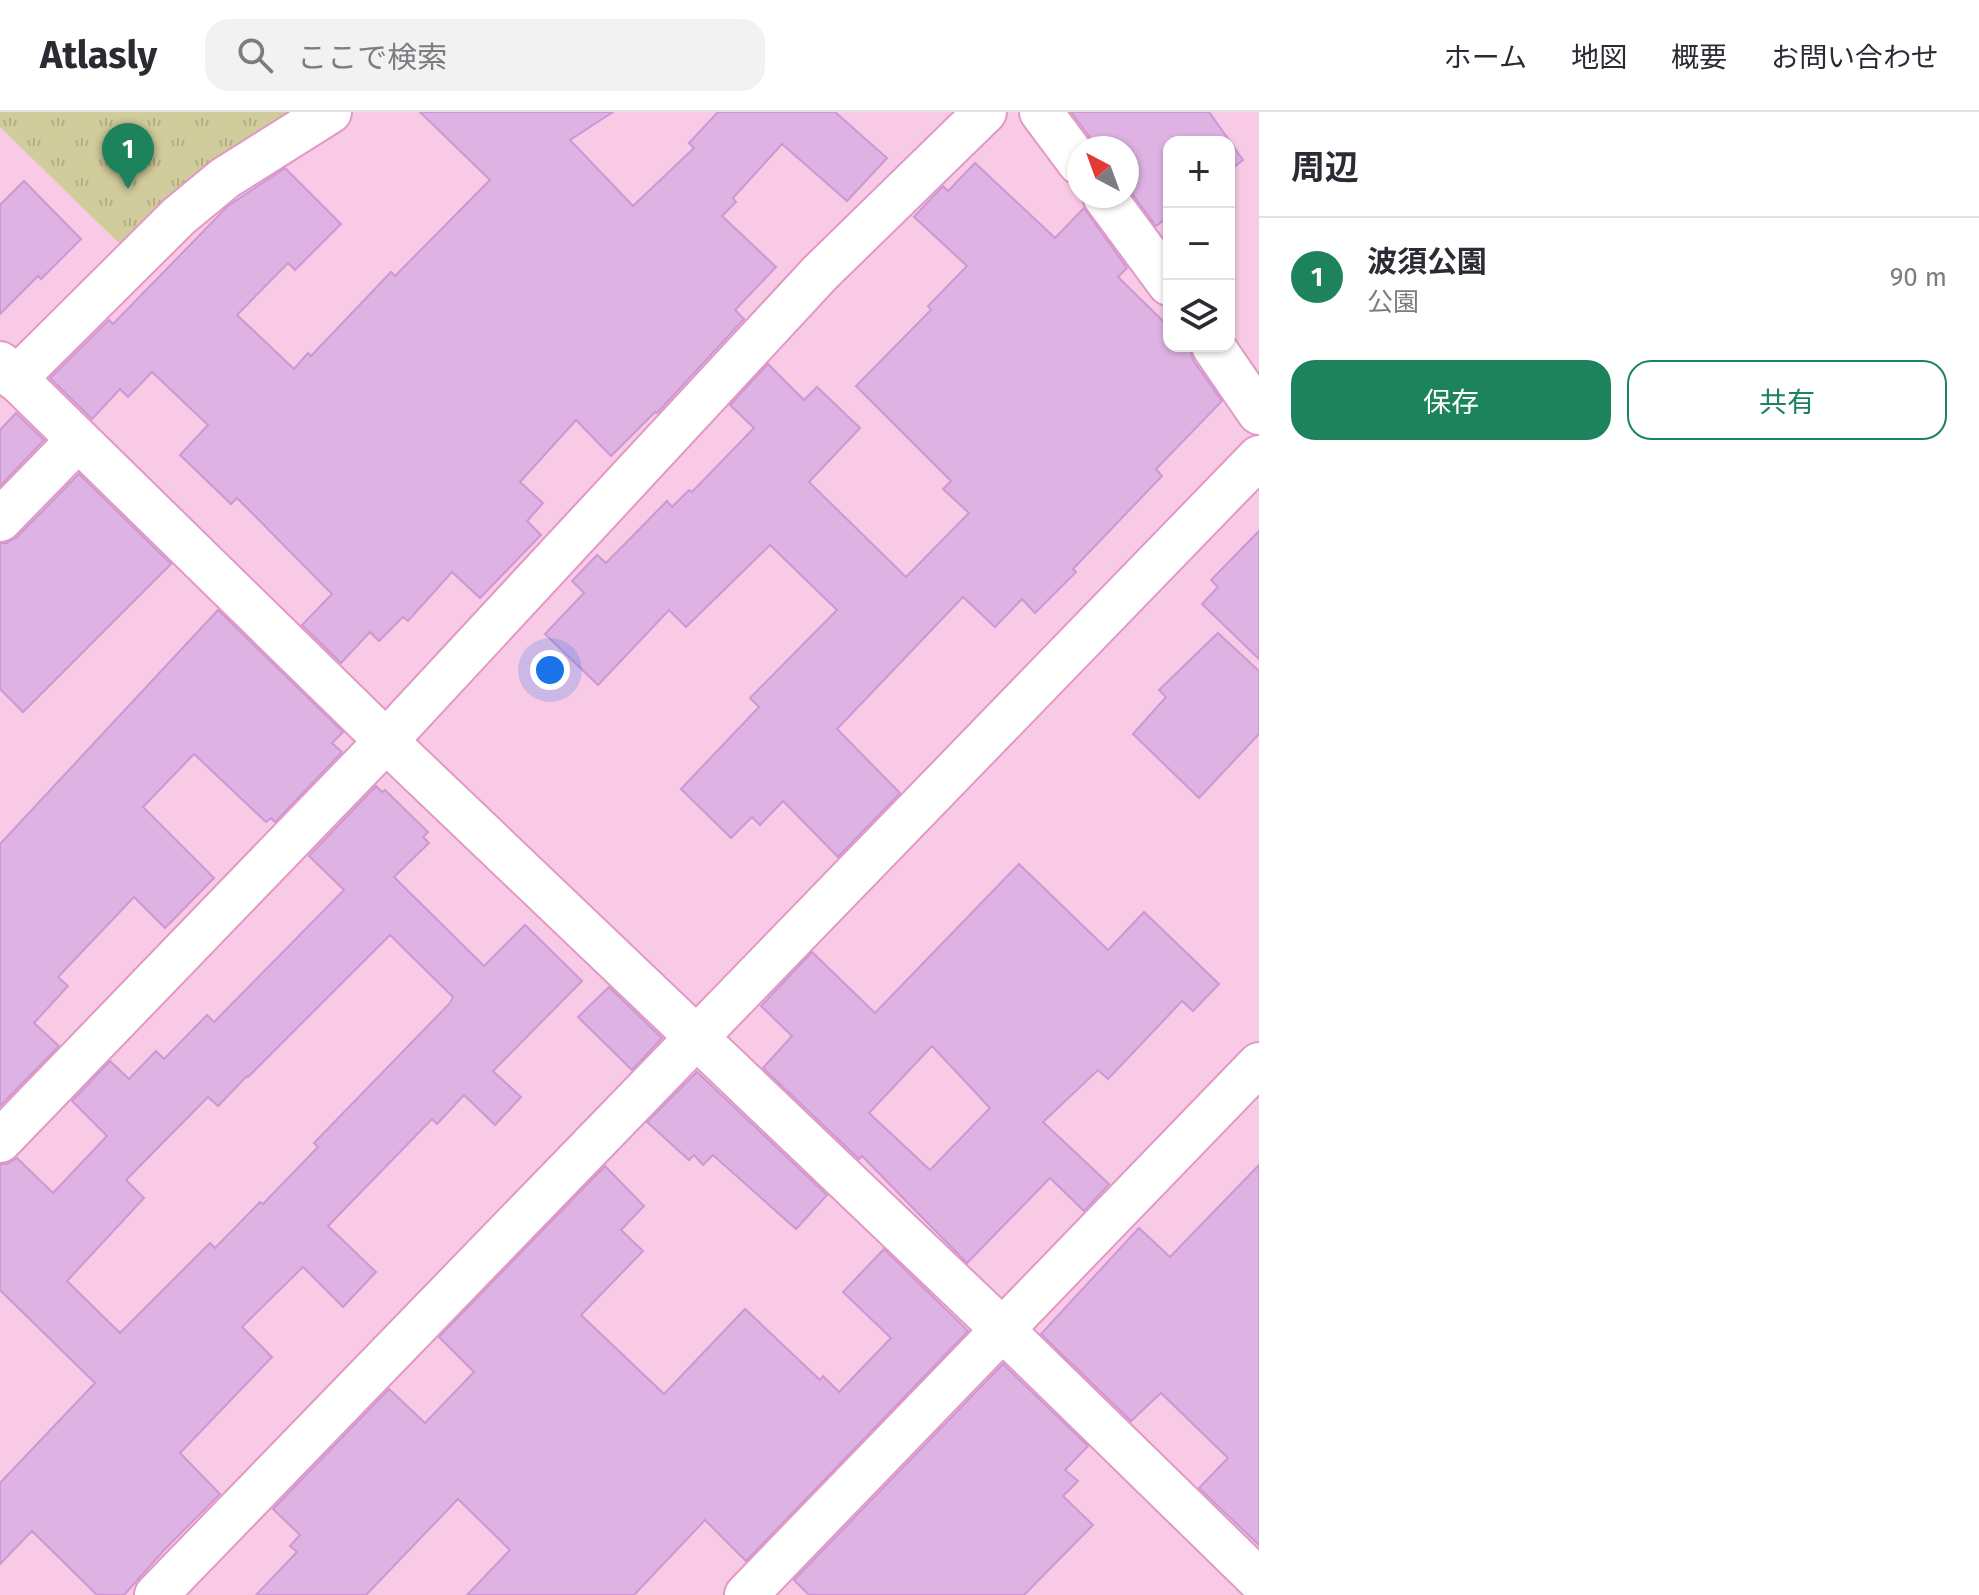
<!DOCTYPE html>
<html lang="ja">
<head>
<meta charset="utf-8">
<style>
	:root { --surface:#fff; --page:#f2f2f3; --text:#2b2b33; --muted:#7c7c81; --line:#e1e1e2; --accent:#1d835d }
	body { margin:0; font-family:"Fira Sans","Noto Sans JP",sans-serif; background:var(--page); color:var(--text) }
	.controls { position:absolute; right:24px; top:24px; display:grid; overflow:hidden; border-radius:16px; box-shadow:0 2px 6px #0004 }
	.controls button { width:72px; height:72px; display:grid; place-items:center; padding:0; border:0; border-bottom:2px solid var(--line); background:var(--surface); color:var(--text); font:40px sans-serif }
	.compass { position:absolute; left:1067px; top:24px; width:72px; height:72px; border-radius:50%; background:var(--surface); box-shadow:0 2px 6px #0004; rotate:319deg }
	.you { position:absolute; left:550px; top:558px; width:28px; height:28px; margin:-20px; border:6px solid #fff; border-radius:50%; background:#1a73e8; box-shadow:0 0 0 12px #1a73e833 }
	.badge { display:grid; place-items:center; width:52px; height:52px; border-radius:50%; background:var(--accent); color:#fff; font-size:26px; font-weight:700 }
	.pin { position:absolute; translate:-50% -66px; filter:drop-shadow(0 2px 4px #0008) }
	.pin::after { content:''; position:absolute; top:42px; width:28px; height:24px; background:inherit; clip-path:polygon(0 0,100% 0,50% 100%) }
	.list { margin:0; padding:0; list-style:none }
	h2 { display:flex; justify-content:space-between; align-items:center; height:104px; margin:0; padding:0 32px; font-size:34px }
	h2 small { font-size:26px; font-weight:400; color:var(--muted) }
	.list li { display:grid; grid-template-columns:52px 1fr auto; gap:24px; align-items:center; box-sizing:border-box; height:120px; padding:0 32px; border-top:2px solid var(--line) }
	.list b { display:block; font-size:30px; white-space:nowrap }
	.list p { margin:0; font-size:26px; white-space:nowrap; color:var(--muted) }
	.list em { font-size:26px; font-style:normal; color:var(--muted) }
	.actions { display:flex; gap:16px; padding:24px 32px }
	.actions a { flex:1; padding:18px 0; border:2px solid var(--accent); border-radius:24px; text-align:center; font-size:28px; color:var(--accent) }
	.actions .main { background:var(--accent); color:#fff }
	.icon { flex:none; width:44px; height:44px; fill:none; stroke:currentColor; stroke-width:2; stroke-linecap:round; stroke-linejoin:round }
	.map { position:relative; flex:none; width:1259px; height:1483px; overflow:hidden }
	header { display:flex; align-items:center; gap:48px; box-sizing:border-box; height:112px; padding:0 40px; background:var(--surface); border-bottom:2px solid var(--line) }
	header strong { font-size:38px }
	nav { display:flex; gap:44px; margin-inline-start:auto; font-size:28px }
	.search { width:560px; height:72px; background:var(--page); display:flex; align-items:center; gap:20px; box-sizing:border-box; padding:0 28px; border-radius:24px; color:var(--muted); font-size:30px }
	main { display:flex }
	aside { flex:1; background:var(--surface) }
	.map>svg:first-child { display:block }
</style>
</head>
<body>
<header>
<strong>Atlasly</strong>
<div class="search"><svg class="icon" aria-label="search" viewBox="0 0 24 24"><circle cx="10" cy="10" r="6"/><path d="M15 15l6 6"/></svg>ここで検索</div>
<nav><a>ホーム</a><a>地図</a><a>概要</a><a>お問い合わせ</a></nav>
</header>
<main>
<div class="map">
<svg width="1259" height="1483" viewBox="0 0 1259 1483">
	<defs>
		<pattern id="park-tufts" width="24" height="20" patternUnits="userSpaceOnUse" patternTransform="scale(2)"><rect width="24" height="20" fill="#d1cc9b"/><path d="M3 7l-1-3M5 7V3M7 7l1-3M15 17l-1-3M17 17v-4M19 17l1-3" fill="none" stroke="#b3ae85"/></pattern>
	</defs>
	<rect width="100%" height="100%" fill="#f8cae5"/>
	<path fill="url(#park-tufts)" d="M0,0H308L126,138L0,15Z"/>
	<g fill="#deb3e4" stroke="#cd97d3" stroke-width="2" fill-rule="evenodd">
		<path d="M420,0H613L570,28L633,94L694,36L689,31L718,0H835L887,46L847,89L782,32L733,86L736,90L722,104L776,155L735,198L744,207L657,301L655,300L611,344L576,308L520,370L543,391L527,409L541,423L480,486L452,460L408,509L403,505L379,529L370,520L341,551L302,513L332,482L237,386L231,392L180,343L208,313L152,260L128,285L120,277L92,307L50,266L109,208L113,212L228,94L285,56L341,112L295,158L288,151L237,203L294,257L308,241L311,244L391,160L395,164L490,68Z"/>
		<path d="M1071,0H1209L1243,48L1229,59V30H1169V104L1156,114L1127,75V36H1098Z"/>
		<path d="M975,51L1055,126L1084,96L1127,156L1118,165L1169,215V234L1189,235L1193,248L1222,289L1156,357L1162,364L1073,457L1076,460L1035,501L1022,487L995,515L963,485L837,617L900,681L838,745L783,689L760,713L752,705L731,726L681,677L759,595L750,586L837,498L770,433L686,515L669,498L598,573L545,522L584,481L572,469L597,443L606,451L667,389L672,395L689,378L692,380L754,316L730,293L768,252L804,288L817,275L860,316L809,370L906,465L969,401L943,377L951,369L856,274L931,198L928,194L967,154L914,105L943,74L948,79Z"/>
		<path d="M24,69L81,127L41,167L38,164L0,202V93Z"/>
		<path d="M16,301L44,328L0,374V318Z"/>
		<path d="M79,362L171,452L23,600L0,577V431H7L17,425Z"/>
		<path d="M1259,419V547L1202,492L1218,475L1211,468Z"/>
		<path d="M218,498L343,620L332,631L342,640L275,710L271,706L266,710L194,642L143,695L214,766L165,816L134,785L58,865L68,874L34,911L59,934L0,994V732Z"/>
		<path d="M1218,521L1259,559V622L1199,686L1133,622L1166,585L1159,578Z"/>
		<path d="M376,674L382,680L385,678L428,720L423,725L429,731L394,765L484,854L525,813L582,869L493,959L521,985L495,1013L464,983L437,1012L432,1007L328,1114L376,1160L343,1195L303,1155L242,1215L272,1245L180,1341L220,1382L166,1436L124,1483H97L32,1419L0,1452V1371L95,1271L0,1178V1052H7L17,1046L53,1081L107,1024L72,989L110,949L129,967L156,939L164,947L207,903L214,910L344,778L309,744ZM390,823L453,885L450,891L314,1031L318,1035L263,1092L260,1090L215,1136L210,1131L120,1221L67,1169L144,1086L126,1068L208,985L218,994L247,964L248,965Z"/>
		<path d="M1019,752L1108,838L1144,800L1219,872L1193,899L1182,889L1108,967L1098,958L1043,1010L1109,1072L1084,1099L1050,1066L967,1151L862,1044L859,1047L763,956L792,924L761,894L812,840L875,901ZM932,934L990,996L930,1058L869,1001Z"/>
		<path d="M609,875L662,926L632,958L578,905Z"/>
		<path d="M697,960L827,1083L796,1117L713,1043L703,1053L694,1043L689,1048L647,1010Z"/>
		<path d="M1259,1053V1433L1199,1376L1228,1346L1161,1281L1131,1309L1041,1222L1139,1116L1170,1145Z"/>
		<path d="M605,1054L644,1094L621,1118L643,1139L581,1203L664,1282L745,1197L820,1268L823,1264L839,1280L891,1226L843,1180L884,1137L968,1219L746,1449L705,1408L634,1483H467L510,1438L458,1387L366,1483H256L297,1440L290,1434L300,1423L273,1397L389,1277L425,1311L474,1260L439,1225Z"/>
		<path d="M1003,1252L1088,1334L1065,1358L1078,1369L1063,1384L1093,1413L1024,1483H809L794,1468Z"/>
	</g>
	<g fill="none" stroke-linecap="round" stroke-linejoin="round">
		<g stroke="#e199c5" stroke-width="46">
			<g id="minor">
				<path d="M1041,0L1079,51"/>
				<path d="M1104,84L1169,172"/>
				<path d="M1213,234L1259,301"/>
				<path d="M0,251L386,629L1004,1219L1259,1468"/>
				<path d="M15,267L179,104L225,66L330,0"/>
				<path d="M0,408L78,328"/>
				<path d="M0,1029L386,629L820,161L985,0"/>
				<path d="M156,1483L1259,345"/>
				<path d="M746,1483L1259,952"/>
			</g>
		</g>
		<use href="#minor" stroke="#fff" stroke-width="42"/>
	</g>
</svg>
<div class="controls">
<button>+</button>
<button>−</button>
<button><svg class="icon" aria-label="layers" viewBox="0 0 24 24"><path d="M12 4l9 5-9 5-9-5zM3 14l9 5 9-5"/></svg></button>
</div>
<svg class="compass" viewBox="-18 -18 36 36"><path d="M0-13l5 13h-10z" fill="#e53935"/><path d="M0 13l5-13h-10z" fill="#7c7c81"/></svg>
<div class="you"></div>
<div class="pin badge" style="left:128px;top:77px">1</div>
</div>
<aside>
<h2>周辺<small></small></h2>
<ul class="list">
<li><span class="badge">1</span><div><b>波須公園</b><p>公園</p></div><em>90 m</em></li>
</ul>
<div class="actions"><a class="main">保存</a><a>共有</a></div>
</aside>
</main>
</body>
</html>
